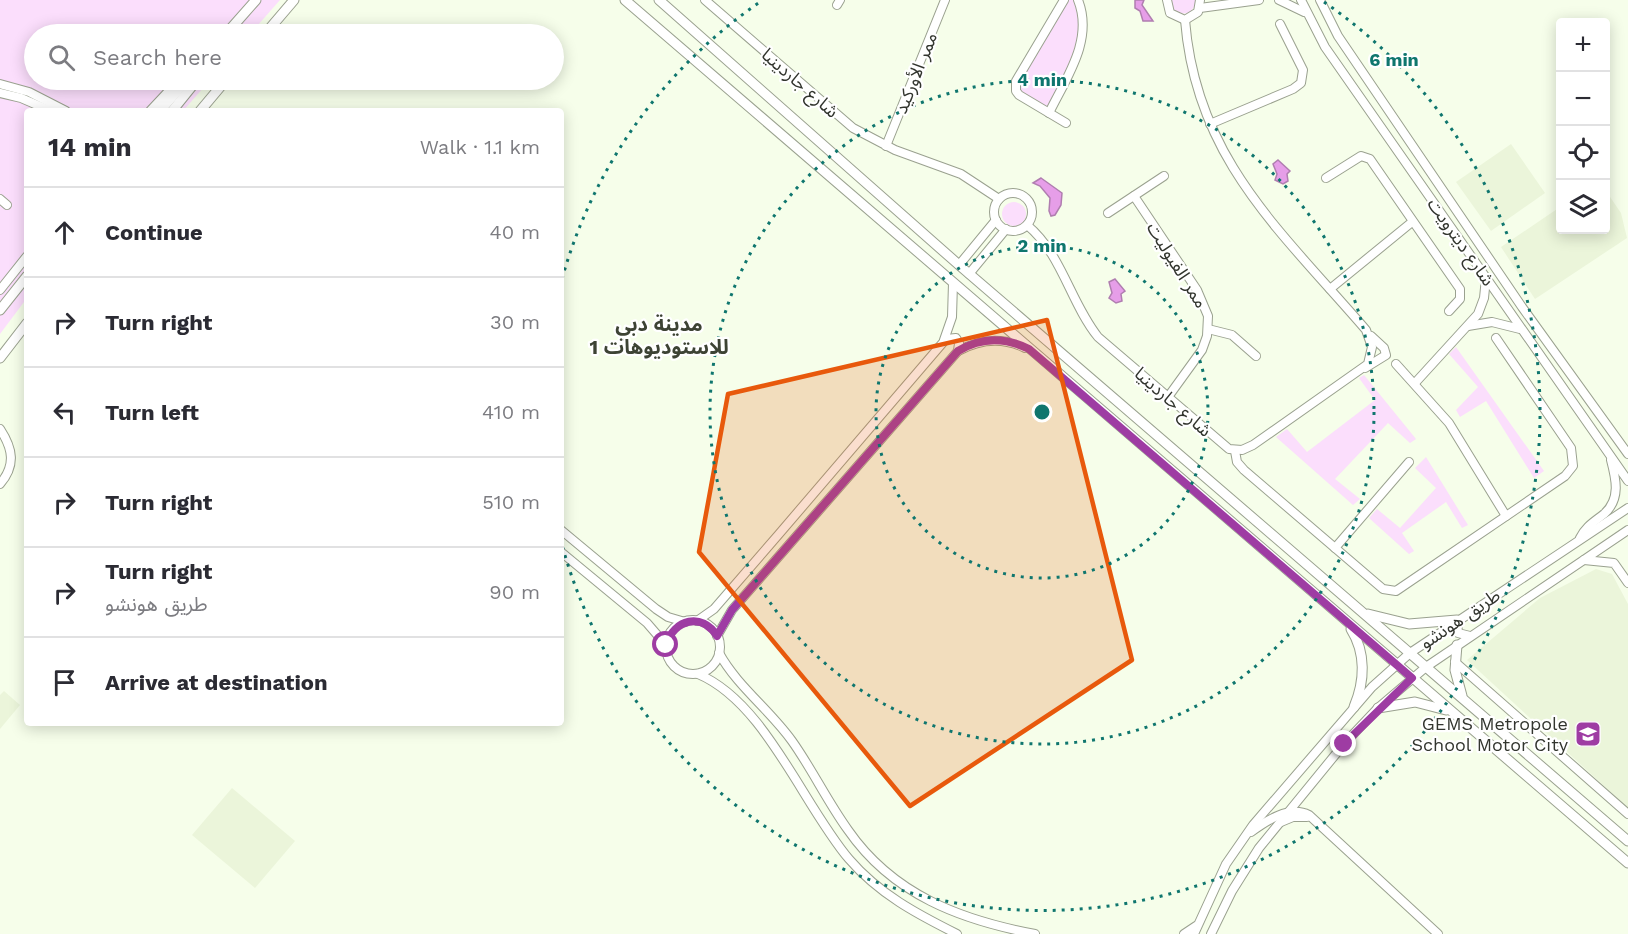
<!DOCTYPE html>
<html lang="en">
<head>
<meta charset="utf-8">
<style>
	:root { --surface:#fff; --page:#f2f2f3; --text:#2b2b33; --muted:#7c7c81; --line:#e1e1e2 }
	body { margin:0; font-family:"Work Sans","Noto Sans Arabic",sans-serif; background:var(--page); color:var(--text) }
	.controls { position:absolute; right:18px; top:18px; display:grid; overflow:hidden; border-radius:6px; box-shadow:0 3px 15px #0003 }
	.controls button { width:54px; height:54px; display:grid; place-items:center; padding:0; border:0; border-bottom:2px solid var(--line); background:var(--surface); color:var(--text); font:30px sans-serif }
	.stop { position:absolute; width:18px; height:18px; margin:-14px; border:4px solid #9e3ca3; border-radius:50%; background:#fff }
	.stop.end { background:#9e3ca3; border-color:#fff; box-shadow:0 2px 6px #0008 }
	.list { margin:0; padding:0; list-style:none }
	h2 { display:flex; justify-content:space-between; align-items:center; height:78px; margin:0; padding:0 24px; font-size:26px }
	h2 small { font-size:20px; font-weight:400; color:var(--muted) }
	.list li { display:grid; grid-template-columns:39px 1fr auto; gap:18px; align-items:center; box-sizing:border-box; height:90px; padding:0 24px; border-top:2px solid var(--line) }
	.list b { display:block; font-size:22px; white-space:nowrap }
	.list p { margin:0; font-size:20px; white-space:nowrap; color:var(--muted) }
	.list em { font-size:20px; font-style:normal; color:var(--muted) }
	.icon { flex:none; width:33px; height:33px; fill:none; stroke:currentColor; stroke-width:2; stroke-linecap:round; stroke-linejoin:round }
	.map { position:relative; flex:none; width:1628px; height:934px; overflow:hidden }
	.search { position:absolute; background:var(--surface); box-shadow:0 3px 15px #0003; left:24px; top:24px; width:540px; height:66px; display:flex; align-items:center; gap:15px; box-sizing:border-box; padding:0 21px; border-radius:33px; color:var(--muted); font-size:22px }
	.panel { position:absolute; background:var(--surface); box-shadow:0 3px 15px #0003; left:24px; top:108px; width:540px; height:618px; border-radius:6px }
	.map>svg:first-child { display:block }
</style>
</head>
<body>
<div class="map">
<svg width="1628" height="934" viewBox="0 0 1628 934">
	<rect width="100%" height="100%" fill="#f6feea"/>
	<g fill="#ebf5da">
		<path d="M1511,144L1545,193L1491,231L1456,182Z"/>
		<path d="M1606,191L1621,213L1627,238L1535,299L1501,247L1560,207V230H1606Z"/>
		<path d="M1596,569L1612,574L1628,604V808L1467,660L1540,598Z"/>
		<path d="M4,691L20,705L0,729V695Z"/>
		<path d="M232,788L295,841L255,888L192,835Z"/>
	</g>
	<g fill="#fbdefc">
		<path d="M0,0H280L250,34H34V80H210L183,111H27V298L0,334Z"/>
		<path d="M1066,0H1073C1090,37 1063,75 1047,108L1020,92L1018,84Z"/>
		<path d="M1170,0H1195V6L1189,13L1179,14L1171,8Z"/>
		<circle cx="1014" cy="214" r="12"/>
		<path d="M1456,347L1544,471L1534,478L1486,401L1460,417L1456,410L1478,387L1449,354Z"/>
		<path d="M1364,375L1416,439L1410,443L1388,423L1335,479L1360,499L1353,505L1276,437L1287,429L1307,452L1375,400L1359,378Z"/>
		<path d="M1426,457L1468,525L1462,528L1446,502L1402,533L1414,551L1409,554L1369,518L1377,509L1400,528L1436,488L1415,468Z"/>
	</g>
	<g fill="#e69ee8" stroke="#b07eb0" stroke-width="1.5">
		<path d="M1135,0H1144L1142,5L1153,21H1143L1140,11L1135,8Z"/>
		<path d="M1278,160L1290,171L1287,174L1288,181L1283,184L1275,180L1277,174L1273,164Z"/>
		<path d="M1041,178L1062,193L1061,205L1055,215L1051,216L1049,211L1050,198L1040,186L1033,183Z"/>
		<path d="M1115,279L1125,291L1121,294L1122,301L1116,303L1109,298L1112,293L1109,282Z"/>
	</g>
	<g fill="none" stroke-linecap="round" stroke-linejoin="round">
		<g stroke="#9aa18f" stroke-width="10">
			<g id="minor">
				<path d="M705,0L853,128L895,150L961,174L999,199"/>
				<path d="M1064,0L1016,81V91L1019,95L1066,123"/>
				<path d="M1167,0L1170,13L1185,20L1198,12L1200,0"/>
				<path d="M1279,0L1304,12"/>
				<path d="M1301,0L1325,47L1628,481"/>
				<path d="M1320,0L1338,36L1522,307L1628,454"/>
				<path d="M837,5L840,0"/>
				<path d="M1200,8L1259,0"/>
				<path d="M0,84L29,92L66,111"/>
				<path d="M0,93L21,98L51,111"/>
				<path d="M150,111L179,80"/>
				<path d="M1049,113C1066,78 1094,40 1078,0"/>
				<path d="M1210,124L1293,89L1301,83L1303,70L1280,24"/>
				<path d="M886,146L945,0"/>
				<path d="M1326,178L1361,156L1370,159L1460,289V299L1449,311"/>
				<circle cx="1013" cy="212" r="19"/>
				<path d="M1134,196L1197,290L1208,316L1207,336L1202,350L1168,397"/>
				<path d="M0,199L7,205"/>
				<path d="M1108,213L1164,176"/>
				<path d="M1027,225C1062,254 1070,302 1098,337L1229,449L1242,450L1253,445L1368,364L1372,347L1366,330C1281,231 1196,159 1185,20"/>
				<path d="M959,265L996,220"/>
				<path d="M969,274L1006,229"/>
				<path d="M1330,289L1412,222"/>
				<path d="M0,290L27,256"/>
				<path d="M1468,326L1492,322L1520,329"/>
				<path d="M1208,329L1232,335L1256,356"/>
				<path d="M944,340L952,317L953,283"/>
				<path d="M958,351C980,339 1003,337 1025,348"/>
				<path d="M1396,364L1449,423L1506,516"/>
				<path d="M1365,368L1386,355L1384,348L1371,336"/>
				<path d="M1415,383L1478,314L1484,298L1486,278"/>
				<path d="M0,429C13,449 16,465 0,484"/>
				<path d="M1235,451L1237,462L1244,470L1383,589L1396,591L1565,476L1573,466L1571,448L1496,338"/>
				<path d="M561,530L656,609L668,617L685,622"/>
				<path d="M1580,538C1586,526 1594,522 1604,514C1621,499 1616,479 1611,460"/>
				<path d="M1335,548L1409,462"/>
				<path d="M561,552L647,623L666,645"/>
				<path d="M1584,560L1614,563L1628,583"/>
				<path d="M1457,620L1458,633L1470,636"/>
				<circle cx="693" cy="647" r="27"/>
				<path d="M697,621L714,609L779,534L946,339L956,338L959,343L958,351L732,610L717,636"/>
				<path d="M719,653C737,686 770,710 792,741C812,769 827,801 848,830C893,895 961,920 1035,934"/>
				<path d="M1455,662L1628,814"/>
				<path d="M698,674C765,702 803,805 849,859C879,894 917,914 957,934"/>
				<path d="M1281,822L1293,817H1307"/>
				<path d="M1251,832C1266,821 1289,805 1309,815L1438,934"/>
				<path d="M1184,934L1196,926"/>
				<path d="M1194,934L1226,864L1253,825L1372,687L1410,653L1628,508"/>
				<path d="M1211,934L1232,891L1259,848L1344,744L1378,708L1426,667L1628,530"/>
			</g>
		</g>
		<g stroke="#9aa18f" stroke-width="11">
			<g id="major">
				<path d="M625,0L1628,863"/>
				<path d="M659,0L959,265L1628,841"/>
				<path d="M226,34L256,0"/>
				<path d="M265,34L294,0"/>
				<path d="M160,111L187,80"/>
				<path d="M172,111L197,80"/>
				<path d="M200,111L226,80"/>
				<path d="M0,310L27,276"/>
				<path d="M0,358L27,323"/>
				<path d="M1368,614L1409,624L1457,620"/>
				<path d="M1351,629C1366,653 1365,681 1354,707"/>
				<path d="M1457,645L1455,670L1462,696"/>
				<path d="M1378,708L1415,702L1446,710"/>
			</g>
		</g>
		<use href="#minor" stroke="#fff" stroke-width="8"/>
		<use href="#major" stroke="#fff" stroke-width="9"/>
	</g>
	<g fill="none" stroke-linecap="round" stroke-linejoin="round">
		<path stroke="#9e3ca3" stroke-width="8" d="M666,645C674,619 702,612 717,636L732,610L958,351C981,337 1005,337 1029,349L1412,678L1344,744"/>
	</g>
	<path fill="#e8590c" fill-opacity="0.2" stroke="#e8590c" stroke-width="4.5" stroke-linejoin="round" d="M1047,320L1132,660L910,806L699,552L728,394Z"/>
	<g fill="none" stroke="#0f766e" stroke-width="3" stroke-dasharray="3 6">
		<circle cx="1042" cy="412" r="166"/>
		<circle cx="1042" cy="412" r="332"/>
		<path d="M562 279A498 498 0 0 1 760 2M1324 2A498 498 0 1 1 562 545"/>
	</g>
	<defs>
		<g id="school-square" transform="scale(1.35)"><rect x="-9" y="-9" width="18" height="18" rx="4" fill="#9e3ca3" stroke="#fff"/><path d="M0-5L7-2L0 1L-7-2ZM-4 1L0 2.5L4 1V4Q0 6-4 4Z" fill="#fff"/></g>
	</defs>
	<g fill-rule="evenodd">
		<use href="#school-square" x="1588" y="734"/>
	</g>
	<g text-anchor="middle" stroke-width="4.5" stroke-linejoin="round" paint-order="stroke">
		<g font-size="18" fill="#32352e" stroke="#fff">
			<text transform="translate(916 73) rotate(-68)" y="6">ممر الأوركيد</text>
			<text transform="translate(800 83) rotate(41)" y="6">شارع جاردينيا</text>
			<text transform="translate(1461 242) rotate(55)" y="6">شارع ديترويت</text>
			<text transform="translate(1177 265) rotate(58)" y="6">ممر الفيوليت</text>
			<text transform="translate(1173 402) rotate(41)" y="6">شارع جاردينيا</text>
			<text transform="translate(1460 619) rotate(-34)" y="6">طريق هونشو</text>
		</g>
		<g font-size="18" fill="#32352e" stroke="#fff" text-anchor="end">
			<text x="1568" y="730">GEMS Metropole<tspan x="1568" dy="21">School Motor City</tspan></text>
		</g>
		<g font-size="20" font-weight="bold" fill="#3d4334" stroke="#fff">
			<text x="659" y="331">مدينة دبي<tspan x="659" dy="23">للاستوديوهات 1</tspan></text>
		</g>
	</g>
	<circle cx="1042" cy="412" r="9" fill="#0f766e" stroke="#fff" stroke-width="3"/>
	<g font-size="18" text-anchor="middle" font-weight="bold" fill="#0f766e" stroke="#fff" stroke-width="4.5" stroke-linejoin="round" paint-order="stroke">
		<text x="1394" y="66">6 min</text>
		<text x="1042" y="86">4 min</text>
		<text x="1042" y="252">2 min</text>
	</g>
</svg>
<div class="controls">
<button>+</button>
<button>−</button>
<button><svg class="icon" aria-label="locate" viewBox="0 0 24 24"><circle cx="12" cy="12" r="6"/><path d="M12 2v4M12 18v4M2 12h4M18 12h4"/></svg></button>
<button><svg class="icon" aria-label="layers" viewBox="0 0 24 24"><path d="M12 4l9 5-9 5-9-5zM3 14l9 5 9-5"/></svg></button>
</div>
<div class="stop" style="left:666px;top:645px"></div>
<div class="stop end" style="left:1344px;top:744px"></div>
<div class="search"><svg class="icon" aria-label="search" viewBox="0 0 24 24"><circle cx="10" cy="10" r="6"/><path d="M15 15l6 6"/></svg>Search here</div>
<section class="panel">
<h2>14 min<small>Walk · 1.1 km</small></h2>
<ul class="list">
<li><svg class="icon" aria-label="ahead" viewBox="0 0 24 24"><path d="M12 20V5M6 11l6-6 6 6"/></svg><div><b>Continue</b></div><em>40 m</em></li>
<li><svg class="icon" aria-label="right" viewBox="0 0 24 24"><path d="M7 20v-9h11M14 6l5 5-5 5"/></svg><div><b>Turn right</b></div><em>30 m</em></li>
<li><svg class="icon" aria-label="left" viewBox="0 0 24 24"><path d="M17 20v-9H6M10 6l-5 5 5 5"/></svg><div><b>Turn left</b></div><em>410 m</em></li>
<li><svg class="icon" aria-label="right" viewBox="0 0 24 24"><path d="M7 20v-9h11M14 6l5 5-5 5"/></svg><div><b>Turn right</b></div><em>510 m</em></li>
<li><svg class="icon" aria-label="right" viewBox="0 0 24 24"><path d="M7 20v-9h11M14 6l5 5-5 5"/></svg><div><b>Turn right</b><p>طريق هونشو</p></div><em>90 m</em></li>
<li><svg class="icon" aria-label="arrive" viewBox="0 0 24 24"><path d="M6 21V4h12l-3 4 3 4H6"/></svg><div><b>Arrive at destination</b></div></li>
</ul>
</section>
</div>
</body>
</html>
